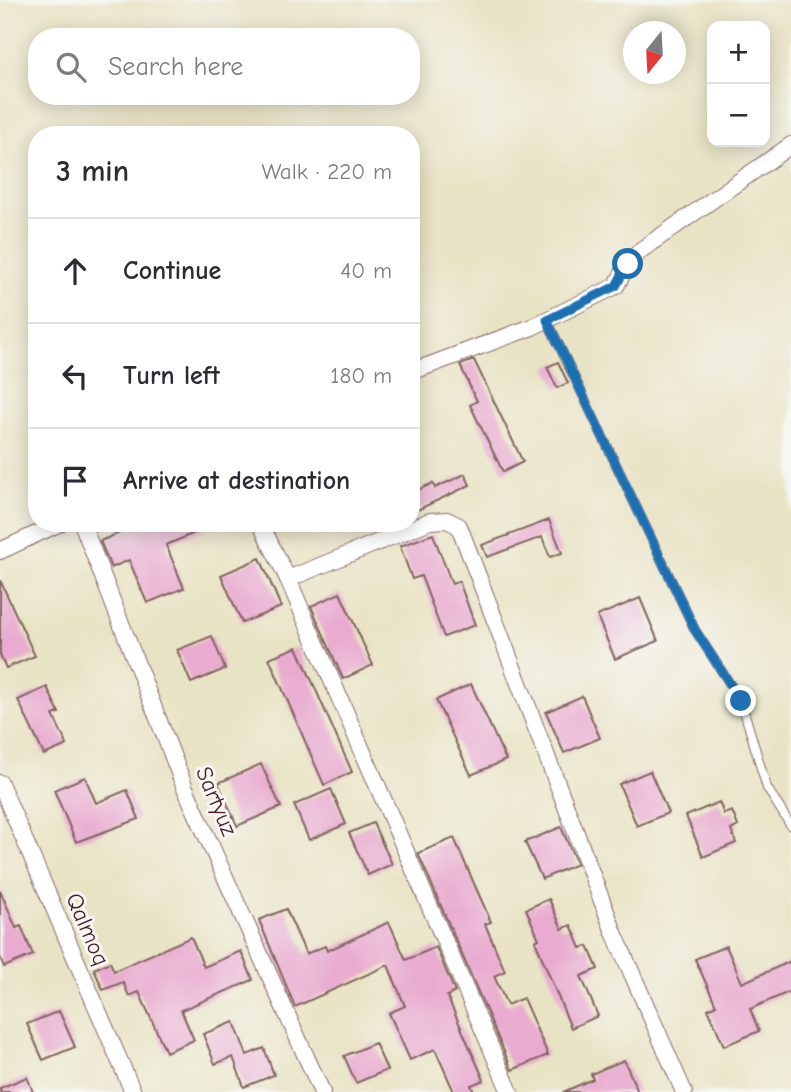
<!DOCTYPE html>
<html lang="en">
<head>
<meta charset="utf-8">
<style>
	:root { --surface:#fff; --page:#f7f7f7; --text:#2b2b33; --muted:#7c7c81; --line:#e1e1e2 }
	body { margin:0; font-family:"Comic Neue",sans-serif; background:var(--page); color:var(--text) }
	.controls { position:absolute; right:21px; top:21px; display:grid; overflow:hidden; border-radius:14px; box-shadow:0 4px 18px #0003 }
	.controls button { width:63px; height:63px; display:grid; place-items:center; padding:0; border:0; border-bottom:2px solid var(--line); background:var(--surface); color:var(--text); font:35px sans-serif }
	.compass { position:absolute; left:623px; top:21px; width:63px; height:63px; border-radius:50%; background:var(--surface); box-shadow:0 4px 18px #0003; rotate:198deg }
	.stop { position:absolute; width:21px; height:21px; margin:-16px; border:5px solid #1f6fb2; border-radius:50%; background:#fff }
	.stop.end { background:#1f6fb2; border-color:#fff; box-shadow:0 2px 7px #0008 }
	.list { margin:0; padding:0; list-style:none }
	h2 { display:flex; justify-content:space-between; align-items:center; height:91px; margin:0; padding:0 28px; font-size:30px }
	h2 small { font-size:23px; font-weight:400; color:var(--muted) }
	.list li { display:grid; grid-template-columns:46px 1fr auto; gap:21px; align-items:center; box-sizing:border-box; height:105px; padding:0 28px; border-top:2px solid var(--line) }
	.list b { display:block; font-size:26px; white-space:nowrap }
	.list em { font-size:23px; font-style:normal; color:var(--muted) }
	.icon { flex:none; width:38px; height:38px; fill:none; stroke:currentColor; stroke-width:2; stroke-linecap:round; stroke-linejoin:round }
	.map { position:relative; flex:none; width:791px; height:1092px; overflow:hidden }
	.search { position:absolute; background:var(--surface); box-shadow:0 4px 18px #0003; left:28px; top:28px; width:392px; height:77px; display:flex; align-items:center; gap:18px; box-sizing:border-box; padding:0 24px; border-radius:28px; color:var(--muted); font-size:26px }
	.panel { position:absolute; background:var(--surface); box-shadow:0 4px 18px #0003; left:28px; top:126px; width:392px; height:406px; border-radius:28px }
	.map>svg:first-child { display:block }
</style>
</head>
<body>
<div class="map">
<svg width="791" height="1092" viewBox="0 0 791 1092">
	<rect width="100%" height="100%" fill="#f6f6f2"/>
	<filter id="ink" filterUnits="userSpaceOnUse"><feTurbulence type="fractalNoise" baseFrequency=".0143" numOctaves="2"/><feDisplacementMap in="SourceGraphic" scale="14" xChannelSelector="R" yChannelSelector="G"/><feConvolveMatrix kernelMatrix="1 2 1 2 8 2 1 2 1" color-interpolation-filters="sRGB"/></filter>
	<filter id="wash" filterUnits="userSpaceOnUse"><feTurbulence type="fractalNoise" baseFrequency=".00686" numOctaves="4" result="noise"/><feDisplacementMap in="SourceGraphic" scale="28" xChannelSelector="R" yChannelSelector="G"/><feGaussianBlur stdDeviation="1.57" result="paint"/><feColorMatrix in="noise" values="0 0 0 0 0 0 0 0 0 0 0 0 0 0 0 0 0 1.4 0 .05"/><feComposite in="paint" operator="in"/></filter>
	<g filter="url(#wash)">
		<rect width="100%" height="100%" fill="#e9e3c5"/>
		<g id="blocks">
			<g fill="#e9acd0">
				<path d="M474,360L523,462L503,472L470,405L477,401L460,365Z"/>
				<path d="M558,362L568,383L557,388L547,367Z"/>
				<path d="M465,474L470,485L411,513V493L433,483L435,488Z"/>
				<path d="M549,520L562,553L550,557L542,537L487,557L482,545Z"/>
				<path d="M144,523H218L166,545L184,588L147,603L129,560L111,568L100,541Z"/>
				<path d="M433,534L452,584L459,581L475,625L444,637L421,576L412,579L400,546Z"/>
				<path d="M260,558L281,607L242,623L221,575Z"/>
				<path d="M0,580L35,656L6,668L0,655Z"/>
				<path d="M340,593L373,665L343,679L311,606Z"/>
				<path d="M640,598L658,641L615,659L597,616Z"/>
				<path d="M212,636L225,669L191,683L177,650Z"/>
				<path d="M297,647L352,772L324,785L269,658Z"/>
				<path d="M471,684L506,760L471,775L436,700Z"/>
				<path d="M47,687L59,713L53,715L67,745L44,755L18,700Z"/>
				<path d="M582,696L600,738L564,753L546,712Z"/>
				<path d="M261,764L281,807L237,826L218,783Z"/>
				<path d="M650,771L668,813L637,826L619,784Z"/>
				<path d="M85,777L96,803L127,790L139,819L76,842L54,790Z"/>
				<path d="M331,789L346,824L309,840L294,805Z"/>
				<path d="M719,802L724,814L732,811L738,826L731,830L736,843L703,857L686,816Z"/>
				<path d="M373,823L392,864L368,875L349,833Z"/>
				<path d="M561,827L577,864L542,879L525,842Z"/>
				<path d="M454,838L491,922L485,924L505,971L494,976L507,1005L523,998L548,1055L512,1070L418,853Z"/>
				<path d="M0,890L16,928L21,926L33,955L4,967L0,957Z"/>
				<path d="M549,899L562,929L571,925L581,948L588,946L598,969L581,976L598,1016L571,1028L535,941L539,939L526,909Z"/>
				<path d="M286,909L306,954L325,946L327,951L389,922L406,960L436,947L455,992L447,996L484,1080L471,1085L474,1092H454L435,1049L410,1060L389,1013L405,1006L388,965L295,1007L259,920Z"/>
				<path d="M191,937L204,967L241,951L253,980L181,1010L194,1040L166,1052L139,992L129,996L123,982L103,990L94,969L110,962L114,971Z"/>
				<path d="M726,946L742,983L791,961V991L750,1009L759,1031L724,1046L708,1009L716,1005L695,959Z"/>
				<path d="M59,1011L75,1047L43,1060L27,1024Z"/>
				<path d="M234,1022L247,1055L264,1048L274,1075L244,1087L233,1057L215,1064L203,1034Z"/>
				<path d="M375,1043L387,1070L356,1083L344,1056Z"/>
				<path d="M624,1060L638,1092H563L593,1079L591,1074Z"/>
				<path d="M27,1077L33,1092H0V1088Z"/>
			</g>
		</g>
	</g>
	<g filter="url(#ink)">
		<use href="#blocks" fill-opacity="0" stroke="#826461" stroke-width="2"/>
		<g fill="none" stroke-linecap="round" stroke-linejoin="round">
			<g stroke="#826461" stroke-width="10">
				<path id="lane" d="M547,320L695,630L741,701L767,788L791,826"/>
			</g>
			<g stroke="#826461" stroke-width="18">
				<g id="street">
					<path d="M411,372L532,327L616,286L628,264L641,250L791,145"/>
					<path d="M82,523L185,788L322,1092"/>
					<path d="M260,523L288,579L510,1092"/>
					<path d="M0,551L60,523"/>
					<path d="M288,579L430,521L447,520L459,526L615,935L684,1092"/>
					<path d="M0,783L133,1092"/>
				</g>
			</g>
			<use href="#lane" stroke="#fff" stroke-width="8"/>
			<use href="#street" stroke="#fff" stroke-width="16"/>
		</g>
	</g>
	<g fill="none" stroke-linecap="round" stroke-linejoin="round" filter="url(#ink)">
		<path stroke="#1f6fb2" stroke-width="9" d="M628,264L616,286L547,320L695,630L741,701"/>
	</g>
	<g text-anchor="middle" stroke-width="6" stroke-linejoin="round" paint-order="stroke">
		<g font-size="23" fill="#4a1f2b" stroke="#f6f6f2">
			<text transform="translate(217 801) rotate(67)" y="8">Sartyuz</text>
			<text transform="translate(88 929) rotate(67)" y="8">Qalmoq</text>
		</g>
	</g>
</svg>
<div class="controls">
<button>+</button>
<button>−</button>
</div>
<svg class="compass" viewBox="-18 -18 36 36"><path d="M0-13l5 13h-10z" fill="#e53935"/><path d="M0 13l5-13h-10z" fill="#7c7c81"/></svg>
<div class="stop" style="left:628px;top:264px"></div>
<div class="stop end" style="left:741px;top:701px"></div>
<div class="search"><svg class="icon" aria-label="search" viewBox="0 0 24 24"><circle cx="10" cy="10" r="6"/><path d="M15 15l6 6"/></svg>Search here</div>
<section class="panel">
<h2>3 min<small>Walk · 220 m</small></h2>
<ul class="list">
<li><svg class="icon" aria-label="ahead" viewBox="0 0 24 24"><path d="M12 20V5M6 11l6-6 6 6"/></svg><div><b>Continue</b></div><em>40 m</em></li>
<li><svg class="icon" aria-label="left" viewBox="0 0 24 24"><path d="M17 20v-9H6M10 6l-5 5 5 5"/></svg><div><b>Turn left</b></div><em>180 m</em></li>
<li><svg class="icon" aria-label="arrive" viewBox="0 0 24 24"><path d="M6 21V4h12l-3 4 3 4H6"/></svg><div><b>Arrive at destination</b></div></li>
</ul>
</section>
</div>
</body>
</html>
